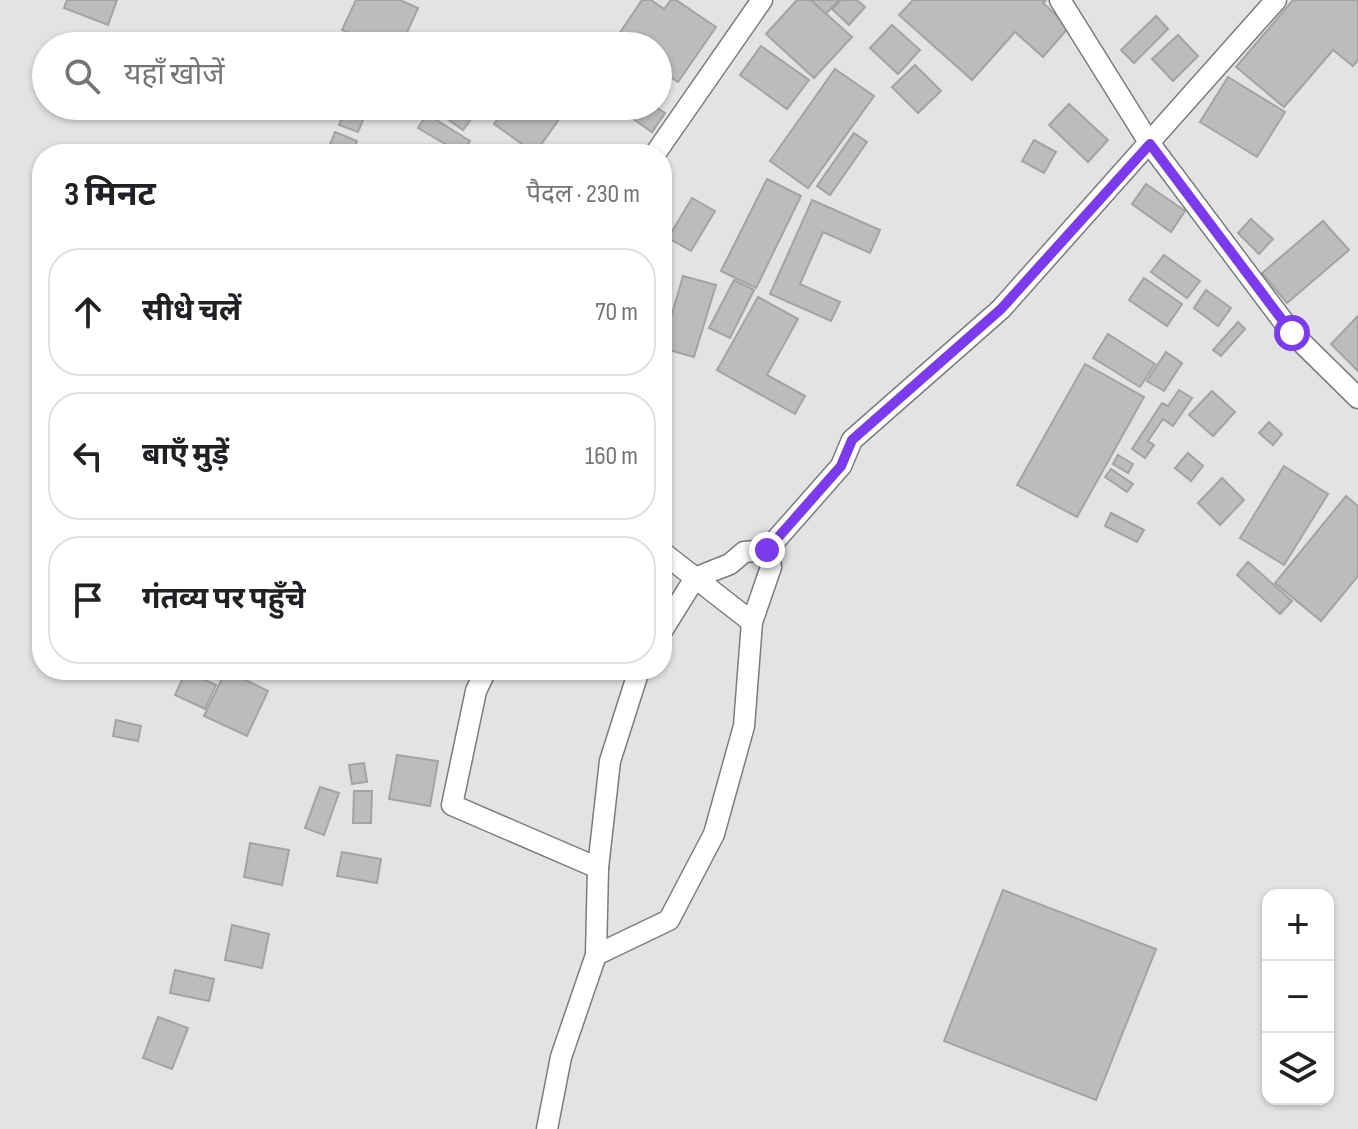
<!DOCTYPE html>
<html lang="hi">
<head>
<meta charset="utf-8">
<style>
	:root { --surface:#fff; --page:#f2f2f2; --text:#202124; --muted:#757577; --line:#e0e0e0 }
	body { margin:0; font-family:"Sofia Sans Condensed","Noto Sans Devanagari",sans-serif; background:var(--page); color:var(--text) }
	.controls { position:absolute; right:24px; bottom:24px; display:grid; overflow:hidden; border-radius:16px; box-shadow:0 2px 6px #0004 }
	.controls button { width:72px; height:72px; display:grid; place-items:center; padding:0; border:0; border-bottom:2px solid var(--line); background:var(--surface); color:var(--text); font:40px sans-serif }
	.stop { position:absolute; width:24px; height:24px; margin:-18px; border:6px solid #7c3aed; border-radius:50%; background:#fff }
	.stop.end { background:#7c3aed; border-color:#fff; box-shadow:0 2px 8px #0008 }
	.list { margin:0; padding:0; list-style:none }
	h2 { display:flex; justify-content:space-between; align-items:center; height:104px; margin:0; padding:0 32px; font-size:34px }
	h2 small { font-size:26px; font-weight:400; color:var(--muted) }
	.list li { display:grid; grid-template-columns:52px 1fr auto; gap:24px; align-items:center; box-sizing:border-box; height:128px; margin:0 16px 16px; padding:0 16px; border:2px solid var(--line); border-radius:32px }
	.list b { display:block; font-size:30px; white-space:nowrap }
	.list em { font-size:26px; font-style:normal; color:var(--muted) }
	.icon { flex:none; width:44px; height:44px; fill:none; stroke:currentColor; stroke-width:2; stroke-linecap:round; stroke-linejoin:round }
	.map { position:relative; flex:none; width:1358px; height:1129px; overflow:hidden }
	.search { position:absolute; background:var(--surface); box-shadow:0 2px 6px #0004; left:32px; top:32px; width:640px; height:88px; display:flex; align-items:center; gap:20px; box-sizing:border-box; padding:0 28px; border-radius:44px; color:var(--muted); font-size:30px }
	.panel { position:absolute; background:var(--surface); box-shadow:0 2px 6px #0004; left:32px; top:144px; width:640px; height:536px; border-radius:32px }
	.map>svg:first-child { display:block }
</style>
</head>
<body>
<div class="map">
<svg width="1358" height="1129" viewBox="0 0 1358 1129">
	<rect width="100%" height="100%" fill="#e3e3e5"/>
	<g fill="#bebcbb" stroke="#a4a3a2" stroke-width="2">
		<path d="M67,0H117L108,25L64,8Z"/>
		<path d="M356,0H400L418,8L401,46H379L342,30Z"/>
		<path d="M642,0H651L664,9L671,0H676L716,27L678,82L658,69V46H624L615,40Z"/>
		<path d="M797,0H811L852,37L814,78L766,34Z"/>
		<path d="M811,0H839L826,14Z"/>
		<path d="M841,0H857L865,7L849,25L832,9Z"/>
		<path d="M913,0H1046L1043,3L1069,27L1043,57L1015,32L972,80L899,15Z"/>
		<path d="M1293,0H1358V60L1353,66L1333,50L1284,107L1236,67Z"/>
		<path d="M1156,16L1168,29L1134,63L1121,50Z"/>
		<path d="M892,25L920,50L898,74L870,48Z"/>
		<path d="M1178,35L1198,56L1173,81L1152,59Z"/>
		<path d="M761,46L809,80L787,109L740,75Z"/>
		<path d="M915,65L941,91L918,113L892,87Z"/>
		<path d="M835,69L874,96L808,188L770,161Z"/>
		<path d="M1228,77L1285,112L1257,157L1200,122Z"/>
		<path d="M1069,104L1108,140L1088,162L1049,125Z"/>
		<path d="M347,106H369L358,132L339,125Z"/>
		<path d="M429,106H462L474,115L463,130Z"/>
		<path d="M507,106H563L567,108L535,153L494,124Z"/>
		<path d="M614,106H654L665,113L652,132Z"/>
		<path d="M427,114L470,141L462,154L418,128Z"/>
		<path d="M335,132L357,141L352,154H326Z"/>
		<path d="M854,133L867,142L830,195L817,186Z"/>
		<path d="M1034,140L1056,152L1044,173L1022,161Z"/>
		<path d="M767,179L801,196L756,288L721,271Z"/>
		<path d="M1146,184L1185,211L1171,232L1132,204Z"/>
		<path d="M692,198L715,211L691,251L668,238Z"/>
		<path d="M812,200L880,230L870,253L823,232L800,284L840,302L831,321L770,294Z"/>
		<path d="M1251,219L1273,239L1259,254L1238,233Z"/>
		<path d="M1323,221L1349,250L1287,303L1262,273Z"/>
		<path d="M1164,255L1200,281L1187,298L1151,272Z"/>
		<path d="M683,276L716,285L694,357L662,348Z"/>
		<path d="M1144,278L1182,304L1167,326L1129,300Z"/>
		<path d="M734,280L754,290L730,338L709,328Z"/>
		<path d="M1206,290L1231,308L1218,326L1194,308Z"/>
		<path d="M758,297L798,319L767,375L805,396L795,414L717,370Z"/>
		<path d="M1358,316V371L1331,344Z"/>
		<path d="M1238,322L1245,329L1221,356L1213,350Z"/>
		<path d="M1108,334L1155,364L1140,387L1093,358Z"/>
		<path d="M1166,352L1182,363L1164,391L1147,381Z"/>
		<path d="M1085,364L1144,397L1077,517L1017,485Z"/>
		<path d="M1179,390L1192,398L1173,426L1163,419L1148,441L1154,445L1145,458L1132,449L1162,403L1168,406Z"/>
		<path d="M1212,391L1235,412L1213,436L1189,415Z"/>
		<path d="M1269,422L1282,434L1273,445L1259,433Z"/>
		<path d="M1188,453L1203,466L1191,481L1175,468Z"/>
		<path d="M1118,455L1133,464L1128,473L1113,464Z"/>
		<path d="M1284,466L1328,494L1284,565L1240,538Z"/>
		<path d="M1111,469L1133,484L1127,492L1105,477Z"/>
		<path d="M1222,478L1244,500L1220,525L1198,503Z"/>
		<path d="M1346,496L1358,506V576L1321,621L1275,583Z"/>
		<path d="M1111,513L1144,530L1137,542L1105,526Z"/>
		<path d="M1248,562L1292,601L1280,614L1237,575Z"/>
		<path d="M226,670L268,691L247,736L204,716Z"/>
		<path d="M186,671L216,685L205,709L175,695Z"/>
		<path d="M116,720L141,726L138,741L113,736Z"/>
		<path d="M397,755L438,761L430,806L389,799Z"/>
		<path d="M364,763L367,782L352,784L349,765Z"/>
		<path d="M320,787L339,793L324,835L305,828Z"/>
		<path d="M354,791H372L371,823H353Z"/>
		<path d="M250,843L289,850L282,885L244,877Z"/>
		<path d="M342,852L381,859L377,883L337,876Z"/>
		<path d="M1003,890L1156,949L1096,1100L944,1041Z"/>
		<path d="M232,925L269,934L262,968L225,960Z"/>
		<path d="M175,970L214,979L209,1001L170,993Z"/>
		<path d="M158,1017L188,1028L172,1069L143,1058Z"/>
	</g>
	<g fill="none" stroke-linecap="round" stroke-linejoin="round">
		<g stroke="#7c7c7e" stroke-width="23">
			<g id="minor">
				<path d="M1060,0L1150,144L1292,333L1358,398"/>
				<path d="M655,154L762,0"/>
				<path d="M662,552L752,622"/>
				<path d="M662,631L695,578L730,564L744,552L767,550L841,466L852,440L1001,309L1276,0"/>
				<path d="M486,670L476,691L452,805L598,868"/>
				<path d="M596,955L669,920L714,834L744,726L752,622L771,567L767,550"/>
				<path d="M547,1129L561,1057L596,955L598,868L610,761L639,670"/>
			</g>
		</g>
		<use href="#minor" stroke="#fff" stroke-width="20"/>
	</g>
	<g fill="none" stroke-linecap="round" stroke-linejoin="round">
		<path stroke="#7c3aed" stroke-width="10" d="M767,550L841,466L852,440L1001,309L1150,144L1292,333"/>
	</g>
</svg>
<div class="controls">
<button>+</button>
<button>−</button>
<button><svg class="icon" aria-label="layers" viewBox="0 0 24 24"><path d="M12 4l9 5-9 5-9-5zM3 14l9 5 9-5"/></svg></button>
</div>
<div class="stop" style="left:1292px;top:333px"></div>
<div class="stop end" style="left:767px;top:550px"></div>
<div class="search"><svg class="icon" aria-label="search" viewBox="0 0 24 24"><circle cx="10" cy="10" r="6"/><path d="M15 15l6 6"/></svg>यहाँ खोजें</div>
<section class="panel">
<h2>3 मिनट<small>पैदल · 230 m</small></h2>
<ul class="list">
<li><svg class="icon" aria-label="ahead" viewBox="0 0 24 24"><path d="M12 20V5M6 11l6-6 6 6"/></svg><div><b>सीधे चलें</b></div><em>70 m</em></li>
<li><svg class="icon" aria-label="left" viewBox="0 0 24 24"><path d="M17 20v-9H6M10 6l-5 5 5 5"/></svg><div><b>बाएँ मुड़ें</b></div><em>160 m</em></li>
<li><svg class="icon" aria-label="arrive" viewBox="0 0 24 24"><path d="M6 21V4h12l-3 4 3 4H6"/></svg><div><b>गंतव्य पर पहुँचे</b></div></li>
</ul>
</section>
</div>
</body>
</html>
